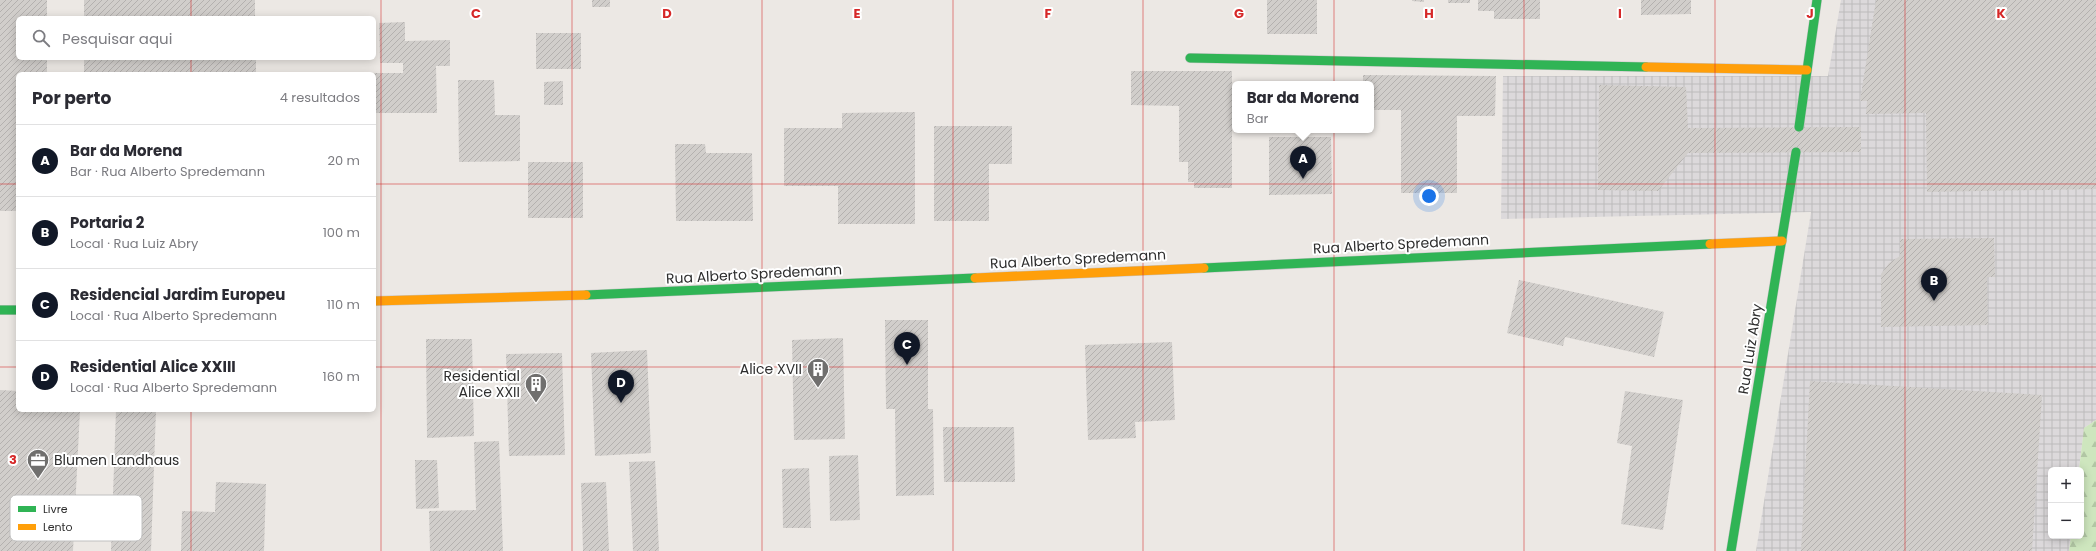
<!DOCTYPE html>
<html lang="pt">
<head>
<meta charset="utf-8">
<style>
	:root { --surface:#fff; --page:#f2f2f3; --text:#2b2b33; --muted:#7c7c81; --line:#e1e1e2; --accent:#111827 }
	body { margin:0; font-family:Poppins,sans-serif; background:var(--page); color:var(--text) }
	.controls { position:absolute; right:12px; bottom:12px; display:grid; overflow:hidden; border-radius:6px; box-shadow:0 2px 10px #0003 }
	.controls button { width:36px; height:36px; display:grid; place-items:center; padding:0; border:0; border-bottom:1px solid var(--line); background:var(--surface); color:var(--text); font:20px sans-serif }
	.you { position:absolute; left:1429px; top:196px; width:14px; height:14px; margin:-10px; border:3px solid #fff; border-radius:50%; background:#1a73e8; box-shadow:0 0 0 6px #1a73e833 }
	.badge { display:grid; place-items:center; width:26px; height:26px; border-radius:50%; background:var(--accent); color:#fff; font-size:13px; font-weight:700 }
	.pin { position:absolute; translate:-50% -33px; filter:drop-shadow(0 1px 2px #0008) }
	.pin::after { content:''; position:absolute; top:21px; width:14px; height:12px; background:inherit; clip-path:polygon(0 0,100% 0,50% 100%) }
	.popup { position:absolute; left:1232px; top:81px; width:142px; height:52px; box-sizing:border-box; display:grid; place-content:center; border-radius:6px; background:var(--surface); filter:drop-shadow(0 1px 3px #0005); font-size:13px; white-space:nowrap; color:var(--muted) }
	.popup b { font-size:15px; color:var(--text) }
	.popup::after { content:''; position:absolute; left:50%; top:100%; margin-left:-8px; border:8px solid transparent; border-top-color:var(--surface) }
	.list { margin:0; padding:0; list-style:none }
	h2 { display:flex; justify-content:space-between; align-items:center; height:52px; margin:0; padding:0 16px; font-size:17px }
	h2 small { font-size:13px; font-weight:400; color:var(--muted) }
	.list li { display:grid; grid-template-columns:26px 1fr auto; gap:12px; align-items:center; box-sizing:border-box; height:72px; padding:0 16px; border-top:1px solid var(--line) }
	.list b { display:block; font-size:15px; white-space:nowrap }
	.list p { margin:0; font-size:13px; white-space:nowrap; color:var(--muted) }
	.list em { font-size:13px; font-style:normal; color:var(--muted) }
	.icon { flex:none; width:22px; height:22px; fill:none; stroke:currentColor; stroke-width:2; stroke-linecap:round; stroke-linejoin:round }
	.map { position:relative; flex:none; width:2096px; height:551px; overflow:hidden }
	.search { position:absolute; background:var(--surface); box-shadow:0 2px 10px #0003; left:16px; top:16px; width:360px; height:44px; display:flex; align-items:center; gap:10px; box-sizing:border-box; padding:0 14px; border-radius:6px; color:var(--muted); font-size:15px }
	.panel { position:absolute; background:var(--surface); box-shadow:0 2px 10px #0003; left:16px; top:72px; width:360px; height:340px; border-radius:6px }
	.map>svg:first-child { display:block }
</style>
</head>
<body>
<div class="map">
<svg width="2096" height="551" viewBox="0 0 2096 551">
	<defs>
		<pattern id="industrial-grid" width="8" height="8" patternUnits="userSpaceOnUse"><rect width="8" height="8" fill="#dcd9db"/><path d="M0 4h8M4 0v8" fill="none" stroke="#bdbbbc"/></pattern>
		<pattern id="forest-firs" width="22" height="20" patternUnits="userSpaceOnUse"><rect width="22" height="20" fill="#cee6be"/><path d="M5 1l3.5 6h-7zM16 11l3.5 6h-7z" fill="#b1c6a4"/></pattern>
		<pattern id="building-hatch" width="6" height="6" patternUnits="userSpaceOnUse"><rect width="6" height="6" fill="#d1cecb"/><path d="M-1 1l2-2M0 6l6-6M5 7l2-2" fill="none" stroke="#b4b1af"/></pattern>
	</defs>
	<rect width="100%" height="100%" fill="#ece8e4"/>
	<path fill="url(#industrial-grid)" d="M1841,0H2096V420L2084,428L2079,470H2051V536H2071L2069,551H1756L1811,212L1501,219L1503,76H1828Z"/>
	<path fill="url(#forest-firs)" d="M2096,420V551H2069L2071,536H2081V470H2079L2084,428Z"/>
	<g fill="url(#building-hatch)">
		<path d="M0,0H47V18H18V58H47V74H18V211H0Z"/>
		<rect x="84" y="0" width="171" height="18"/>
		<rect x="592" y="0" width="18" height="7"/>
		<rect x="1267" y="0" width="50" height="34"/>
		<path d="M1412,0H1424V2L1412,1Z"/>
		<rect x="1448" y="0" width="22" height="3"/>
		<path d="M1478,0H1540V19H1494V11H1478Z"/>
		<path d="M1641,0H1691V14L1641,15Z"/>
		<path d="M1876,0H2096V189L1927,192L1926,113L1866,114L1867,101H1860Z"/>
		<path d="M405,22V41L450,40V66H436L437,113H374V73H403V63H380L379,23Z"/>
		<rect x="536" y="33" width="45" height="36"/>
		<rect x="84" y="58" width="172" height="16"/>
		<path d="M1131,71H1232V188H1194V182H1188V162H1179V106L1131,105Z"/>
		<path d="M1363,75L1496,76L1495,116H1457V193H1401V110H1371V84H1363Z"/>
		<path d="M458,80H494L495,115H520V161L459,162Z"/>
		<path d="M563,81V105H544V82Z"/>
		<path d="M1599,85L1686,87L1688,128L1861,127V152L1688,153L1658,191L1598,190Z"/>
		<path d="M915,112V224H838V186H784V128H842V113Z"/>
		<path d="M934,126H1012V164H989V221H934Z"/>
		<path d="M1269,137H1331L1332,194L1269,195Z"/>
		<path d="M675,144H705L706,153H752L753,221H676Z"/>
		<rect x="528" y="162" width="55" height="56"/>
		<path d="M1994,238L1995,277H1987L1988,325L1881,327V274L1889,263L1900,256V239Z"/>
		<path d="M1519,280L1664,312L1654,357L1565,337L1563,346L1507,333Z"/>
		<path d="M885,320H928V409H933L934,495L896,496L895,409H886Z"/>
		<path d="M843,338L845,439L794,440L792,340Z"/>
		<path d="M426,339H472L474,436L427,438Z"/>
		<path d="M1172,342L1175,420L1135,422L1136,438L1088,440L1085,345Z"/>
		<path d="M647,350L651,453L595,456L591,353Z"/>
		<path d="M562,353L565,455L509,456L506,354Z"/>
		<path d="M1810,381L2042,395L2032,551H1801Z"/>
		<path d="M0,390L18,391V410H80L73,551H0Z"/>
		<path d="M1625,391L1683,400L1663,530L1621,524L1632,446L1617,443Z"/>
		<path d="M116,410H156L151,551H111Z"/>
		<path d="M943,427H1014L1015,482H944Z"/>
		<path d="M499,441L503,551H430L429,511L476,510L474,442Z"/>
		<path d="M858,455L860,520L830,521L829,456Z"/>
		<path d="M415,460H437L439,508L416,509Z"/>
		<path d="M655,461L659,551H633L629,462Z"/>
		<path d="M809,468L811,528H783L782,469Z"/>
		<path d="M216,482L266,484L264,551H181L182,511L215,512Z"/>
		<path d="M606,482L609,551H583L581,483Z"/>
	</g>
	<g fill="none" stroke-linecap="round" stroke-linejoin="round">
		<g stroke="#c5c4c5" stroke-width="10">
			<g id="fast">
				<path d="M1190,58L1646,67"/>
				<path d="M1799,127L1817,0"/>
				<path d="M1204,268L1710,244"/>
				<path d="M586,295L975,278"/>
				<path d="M0,310H18"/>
				<path d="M1731,551L1796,152"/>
			</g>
		</g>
		<g stroke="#c5c4c5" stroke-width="10">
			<g id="slow">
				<path d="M1646,67L1807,70"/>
				<path d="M1710,244L1782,241"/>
				<path d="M975,278L1204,268"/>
				<path d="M374,301L586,295"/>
			</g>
		</g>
		<use href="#fast" stroke="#30b455" stroke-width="9"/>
		<use href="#slow" stroke="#ff9f0a" stroke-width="9"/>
	</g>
	<path fill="none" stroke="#d62828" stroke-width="1" stroke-opacity="0.55" d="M191,0V18M381,0V551M572,0V551M762,0V551M953,0V551M1143,0V551M1334,0V551M1524,0V551M1715,0V551M1905,0V551M191,58V74M0,184H18M374,184H2096M0,367H18M374,367H2096M191,410V551"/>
	<defs>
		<g id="building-pin" transform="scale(1.15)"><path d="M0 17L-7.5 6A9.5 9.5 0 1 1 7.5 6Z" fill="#706f6e" stroke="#fff"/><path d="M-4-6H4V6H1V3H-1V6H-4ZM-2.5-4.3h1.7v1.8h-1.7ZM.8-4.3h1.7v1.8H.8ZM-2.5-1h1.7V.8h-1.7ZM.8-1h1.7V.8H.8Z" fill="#fff"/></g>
		<g id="office-pin" transform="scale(1.15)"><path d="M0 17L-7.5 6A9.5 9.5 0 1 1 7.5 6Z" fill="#706f6e" stroke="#fff"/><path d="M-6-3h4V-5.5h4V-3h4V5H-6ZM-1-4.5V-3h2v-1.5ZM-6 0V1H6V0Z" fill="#fff"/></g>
	</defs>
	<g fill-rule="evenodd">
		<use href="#building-pin" x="818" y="369"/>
		<use href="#building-pin" x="536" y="384"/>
		<use href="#office-pin" x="38" y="460"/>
	</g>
	<g text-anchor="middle" stroke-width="4" stroke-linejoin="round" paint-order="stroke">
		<g font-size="14" fill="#2e2e2e" stroke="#fff">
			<text transform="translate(1401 244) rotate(-3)" y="5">Rua Alberto Spredemann</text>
			<text transform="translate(1078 259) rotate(-3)" y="5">Rua Alberto Spredemann</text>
			<text transform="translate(754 274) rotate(-3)" y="5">Rua Alberto Spredemann</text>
			<text transform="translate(1750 349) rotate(-81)" y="5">Rua Luiz Abry</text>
		</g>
		<g font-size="14" fill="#2e2e2e" stroke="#fff" text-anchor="end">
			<text x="802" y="374">Alice XVII</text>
			<text x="520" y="381">Residential<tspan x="520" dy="16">Alice XXII</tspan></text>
			<text x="54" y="465" text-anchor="start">Blumen Landhaus</text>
		</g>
	</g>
	<rect x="10" y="495" width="132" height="46" rx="6" fill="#fff" stroke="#c0c0c0" stroke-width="1"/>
	<rect x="18" y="506" width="18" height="6" fill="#30b455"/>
	<rect x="18" y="524" width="18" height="6" fill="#ff9f0a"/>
	<g font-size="11" fill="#2e2e2e">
		<text x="43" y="513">Livre</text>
		<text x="43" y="531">Lento</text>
	</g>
	<g font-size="13" text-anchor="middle" font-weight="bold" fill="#d62828" stroke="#fff" stroke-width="4" stroke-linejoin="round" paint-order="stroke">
		<text x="476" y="18">C</text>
		<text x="667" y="18">D</text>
		<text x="857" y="18">E</text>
		<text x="1048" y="18">F</text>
		<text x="1239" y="18">G</text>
		<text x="1429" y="18">H</text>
		<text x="1620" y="18">I</text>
		<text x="1810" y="18">J</text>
		<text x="2001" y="18">K</text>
		<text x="13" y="464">3</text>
	</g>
</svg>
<div class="controls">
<button>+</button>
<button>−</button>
</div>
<div class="you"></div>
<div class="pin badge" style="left:1303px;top:179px">A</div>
<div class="popup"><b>Bar da Morena</b>Bar</div>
<div class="pin badge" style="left:1934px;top:301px">B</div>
<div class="pin badge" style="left:907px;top:365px">C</div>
<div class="pin badge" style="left:621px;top:403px">D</div>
<div class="search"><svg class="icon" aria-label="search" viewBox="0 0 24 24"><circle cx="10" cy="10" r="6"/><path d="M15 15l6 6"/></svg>Pesquisar aqui</div>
<section class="panel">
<h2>Por perto<small>4 resultados</small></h2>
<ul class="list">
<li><span class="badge">A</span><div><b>Bar da Morena</b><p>Bar · Rua Alberto Spredemann</p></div><em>20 m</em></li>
<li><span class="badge">B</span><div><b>Portaria 2</b><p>Local · Rua Luiz Abry</p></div><em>100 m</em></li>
<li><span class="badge">C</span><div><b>Residencial Jardim Europeu</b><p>Local · Rua Alberto Spredemann</p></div><em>110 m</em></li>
<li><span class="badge">D</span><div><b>Residential Alice XXIII</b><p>Local · Rua Alberto Spredemann</p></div><em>160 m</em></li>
</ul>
</section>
</div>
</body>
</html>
